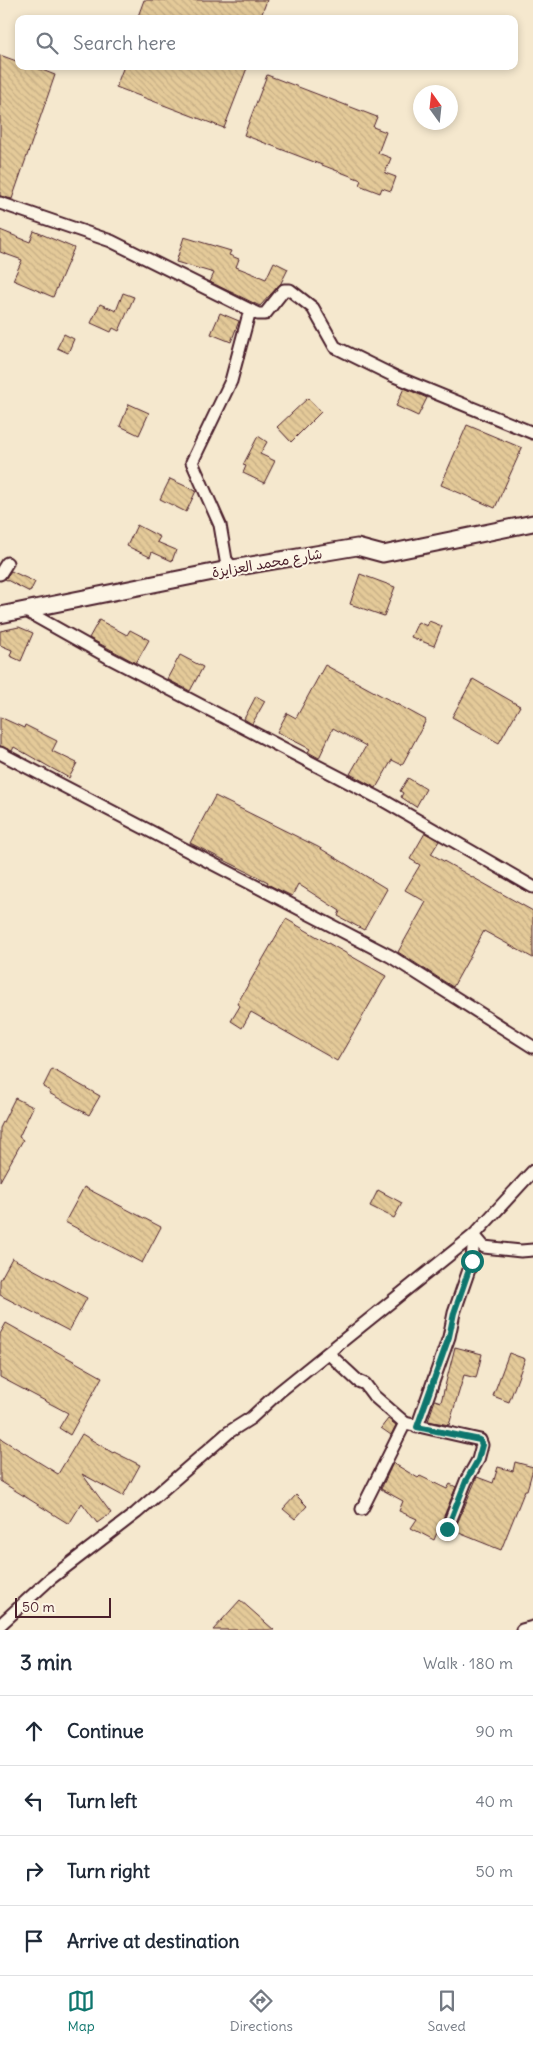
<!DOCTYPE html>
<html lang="en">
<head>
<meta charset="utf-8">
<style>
	:root { --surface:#fff; --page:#f6f6f7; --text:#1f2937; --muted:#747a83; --line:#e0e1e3; --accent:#0f766e }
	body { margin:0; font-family:Delius,"Playpen Sans Arabic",sans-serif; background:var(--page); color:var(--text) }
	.compass { position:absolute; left:413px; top:85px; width:45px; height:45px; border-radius:50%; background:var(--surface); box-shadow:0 2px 8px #0003; rotate:345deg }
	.scale { position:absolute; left:15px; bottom:12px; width:96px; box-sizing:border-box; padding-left:5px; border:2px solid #4a1f2b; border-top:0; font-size:14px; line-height:18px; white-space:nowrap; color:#4a1f2b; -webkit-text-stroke:4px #fcf5e5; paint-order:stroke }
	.stop { position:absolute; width:15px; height:15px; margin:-11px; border:4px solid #0f766e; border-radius:50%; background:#fff }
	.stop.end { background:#0f766e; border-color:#fff; box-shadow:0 1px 5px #0008 }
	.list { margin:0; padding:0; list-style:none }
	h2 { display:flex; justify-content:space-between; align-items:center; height:65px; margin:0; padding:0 20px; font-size:21px }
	h2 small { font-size:16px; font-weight:400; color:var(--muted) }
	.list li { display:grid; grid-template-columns:32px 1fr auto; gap:15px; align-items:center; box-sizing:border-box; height:70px; padding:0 20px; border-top:1px solid var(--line) }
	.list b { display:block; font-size:19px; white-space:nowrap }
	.list em { font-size:16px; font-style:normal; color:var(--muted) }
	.icon { flex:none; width:28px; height:28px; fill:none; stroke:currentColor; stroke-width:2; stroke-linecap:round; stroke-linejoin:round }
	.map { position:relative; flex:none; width:533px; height:1630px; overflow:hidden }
	.search { position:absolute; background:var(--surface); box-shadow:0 2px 8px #0003; left:15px; right:15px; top:15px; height:55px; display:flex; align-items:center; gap:12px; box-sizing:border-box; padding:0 18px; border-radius:10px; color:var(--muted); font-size:19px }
	.sheet { height:345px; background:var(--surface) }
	nav { display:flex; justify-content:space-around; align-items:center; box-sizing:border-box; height:70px; border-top:1px solid var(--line); background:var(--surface); font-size:14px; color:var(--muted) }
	nav a { display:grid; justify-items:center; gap:2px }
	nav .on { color:var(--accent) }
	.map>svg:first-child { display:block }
</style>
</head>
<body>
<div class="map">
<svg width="533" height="1630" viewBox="0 0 533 1630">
	<defs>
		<pattern id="building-back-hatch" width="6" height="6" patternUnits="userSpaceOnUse" patternTransform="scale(1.25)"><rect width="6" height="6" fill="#e4ca99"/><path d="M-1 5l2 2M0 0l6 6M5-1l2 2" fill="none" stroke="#c5ad84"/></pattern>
	</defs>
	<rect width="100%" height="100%" fill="#f5e8ce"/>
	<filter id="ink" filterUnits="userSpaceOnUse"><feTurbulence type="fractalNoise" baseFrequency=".02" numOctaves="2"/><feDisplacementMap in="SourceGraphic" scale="10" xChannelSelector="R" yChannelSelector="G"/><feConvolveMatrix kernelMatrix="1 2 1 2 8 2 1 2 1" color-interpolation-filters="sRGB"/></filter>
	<g filter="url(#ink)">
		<g fill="url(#building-back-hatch)" stroke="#4a1f2b">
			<path d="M144,0H267L260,19H137Z"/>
			<path d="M0,55L19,62V66H32L55,75L12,199L0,196Z"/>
			<path d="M124,66H241L247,68L224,128L116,87Z"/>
			<path d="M267,75L377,117L373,127L386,132L378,153L391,158L385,173L396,177L391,191L382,188L380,193L359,185L361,180L244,135Z"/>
			<path d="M0,230L30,242L34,231L74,248L53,297L13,280L22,260L0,252Z"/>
			<path d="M184,237L231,251L229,255L239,259L236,267L266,279L274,262L288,269L281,283L260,306L210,282L214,273L176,262Z"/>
			<path d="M123,293L134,297L119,331L113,328L111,332L91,323L100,304L116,311Z"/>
			<path d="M220,313L239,321L231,342L211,334Z"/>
			<path d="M64,334L74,339L68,353L57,348Z"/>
			<path d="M404,388L427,398L418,416L396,406Z"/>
			<path d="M308,398L321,412L291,442L277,427Z"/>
			<path d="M129,404L149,413L139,435L120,426Z"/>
			<path d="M467,425L522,448L495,508L441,485Z"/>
			<path d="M258,436L267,442L260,454L275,461L264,483L243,473L246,466L243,465Z"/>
			<path d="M170,479L196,491L186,512L160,499Z"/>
			<path d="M137,525L160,537L157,542L176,550L172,561L152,552L150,557L127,546Z"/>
			<path d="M11,571L35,582L30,592L5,579Z"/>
			<path d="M360,574L395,587L384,616L350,604Z"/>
			<path d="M99,620L127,635L130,630L149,640L136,663L89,638Z"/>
			<path d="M429,621L442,626L434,646L411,637L418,622L427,626Z"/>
			<path d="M19,627L33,633L21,661L10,656L12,650L0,645V631Z"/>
			<path d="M180,655L203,667L190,691L167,679Z"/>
			<path d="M325,665L426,720L402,765L392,760L376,788L350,774L366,746L333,728L319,758L308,752L310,749L277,732L287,713L296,718Z"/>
			<path d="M473,679L520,706L499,743L452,717Z"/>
			<path d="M256,696L265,701L252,724L244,719Z"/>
			<path d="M0,717L24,728L25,725L57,741L52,751L77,763L69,778L14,747L12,751L0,746Z"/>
			<path d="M408,778L426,789L416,807L401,797L403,793L400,791Z"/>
			<path d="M215,796L318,847L387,889L364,930L338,916L340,911L298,884L292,896L267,884L268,882L190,843Z"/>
			<path d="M425,833L439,841L431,854L533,911V958L484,931L453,987L398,952L426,902L405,890L420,865L410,859Z"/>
			<path d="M286,919L386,976L337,1061L251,1012L242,1028L231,1021L240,1006L237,1004Z"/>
			<path d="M52,1069L100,1096L89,1115L49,1093L50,1091L43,1087Z"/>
			<path d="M15,1098L33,1107L19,1137L23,1140L0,1181V1128Z"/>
			<path d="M84,1187L161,1227L142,1263L65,1222Z"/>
			<path d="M378,1190L402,1203L394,1218L370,1206Z"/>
			<path d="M12,1258L87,1298L69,1331L0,1295V1280Z"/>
			<path d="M6,1323L102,1377L70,1435L59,1428L68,1413L0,1377V1334Z"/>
			<path d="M455,1347L482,1354L476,1378L464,1375L449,1425L428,1421L435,1400L441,1402Z"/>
			<path d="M509,1353L525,1359L509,1402L493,1396Z"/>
			<path d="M388,1419L396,1425L391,1435L381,1428Z"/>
			<path d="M82,1434L113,1453L114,1452L140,1465L123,1496L82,1474L111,1513L97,1523L82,1503L69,1524L0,1481V1438L58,1474Z"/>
			<path d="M515,1462L533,1467V1469L527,1490H525L501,1550L454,1531L477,1477L493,1483L498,1467L513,1471Z"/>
			<path d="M393,1463L418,1478L420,1476L447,1489L450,1484L456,1487L434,1540L411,1528L417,1519L399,1511L403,1501L381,1489Z"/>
			<path d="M296,1495L307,1506L295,1519L283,1509Z"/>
			<path d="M240,1600L274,1630H213Z"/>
		</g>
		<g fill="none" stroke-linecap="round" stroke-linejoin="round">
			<g stroke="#4a1f2b" stroke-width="15">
				<g id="street">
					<path d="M0,203L111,241L258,314H265L284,290H290L313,308L335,347L394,376L533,433"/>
					<path d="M233,568L226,560L220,525L192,462L231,381L250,310"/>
					<path d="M0,574L7,563"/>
					<path d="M26,611L108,657L379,798L533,887"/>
					<path d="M0,753L390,956L533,1047"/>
					<path d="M474,1235L484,1247L521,1251L533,1250"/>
					<path d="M328,1353L358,1381L365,1384L374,1396L405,1423L480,1440L482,1445L478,1460L466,1481L447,1529"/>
					<path d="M417,1427L449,1337L454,1313L472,1261L474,1235"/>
					<path d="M362,1509L405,1423"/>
					<path d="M0,1625L50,1579L136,1513L229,1432L251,1418L279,1392L474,1235L533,1171"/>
					<path d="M522,1630L533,1627"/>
				</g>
			</g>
			<g stroke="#4a1f2b" stroke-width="19">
				<path id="secondary" d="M0,615L233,568L357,547L383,554L533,523"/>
			</g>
			<use href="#street" stroke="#fcf5e5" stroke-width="11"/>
			<use href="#secondary" stroke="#fcf5e5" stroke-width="15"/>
		</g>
	</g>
	<g fill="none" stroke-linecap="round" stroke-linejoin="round" filter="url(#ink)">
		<path stroke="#0f766e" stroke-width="6" d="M447,1529L466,1481L478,1460L482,1445L480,1440L417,1427L449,1337L454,1313L472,1261"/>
	</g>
	<g text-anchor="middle" stroke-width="4" stroke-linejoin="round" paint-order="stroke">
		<g font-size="14" fill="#4a1f2b" stroke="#fcf5e5">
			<text transform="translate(267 563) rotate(-10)" y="5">شارع محمد العزايزة</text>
		</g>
	</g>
</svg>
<svg class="compass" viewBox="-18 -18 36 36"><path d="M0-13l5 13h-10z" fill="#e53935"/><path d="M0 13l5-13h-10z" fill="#747a83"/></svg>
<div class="scale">50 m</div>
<div class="stop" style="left:472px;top:1261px"></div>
<div class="stop end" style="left:447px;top:1529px"></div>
<div class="search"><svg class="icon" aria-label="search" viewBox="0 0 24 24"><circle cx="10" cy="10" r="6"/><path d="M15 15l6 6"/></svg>Search here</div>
</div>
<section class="sheet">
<h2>3 min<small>Walk · 180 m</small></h2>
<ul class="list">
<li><svg class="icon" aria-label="ahead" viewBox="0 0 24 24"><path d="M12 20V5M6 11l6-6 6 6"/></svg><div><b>Continue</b></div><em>90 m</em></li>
<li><svg class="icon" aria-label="left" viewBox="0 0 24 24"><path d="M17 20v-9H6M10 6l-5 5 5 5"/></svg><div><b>Turn left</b></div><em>40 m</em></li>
<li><svg class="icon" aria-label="right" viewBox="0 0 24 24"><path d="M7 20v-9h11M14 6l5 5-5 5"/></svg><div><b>Turn right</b></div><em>50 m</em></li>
<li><svg class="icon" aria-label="arrive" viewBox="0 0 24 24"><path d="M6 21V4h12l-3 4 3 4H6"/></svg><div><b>Arrive at destination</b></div></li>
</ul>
</section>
<nav>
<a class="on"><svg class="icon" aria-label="map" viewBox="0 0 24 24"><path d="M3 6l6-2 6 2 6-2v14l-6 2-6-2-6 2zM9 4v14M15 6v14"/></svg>Map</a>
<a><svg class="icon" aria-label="directions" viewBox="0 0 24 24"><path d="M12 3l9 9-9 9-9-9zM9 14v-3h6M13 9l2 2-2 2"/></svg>Directions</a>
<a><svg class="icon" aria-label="saved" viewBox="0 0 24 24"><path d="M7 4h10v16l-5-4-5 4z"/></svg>Saved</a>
</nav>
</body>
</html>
